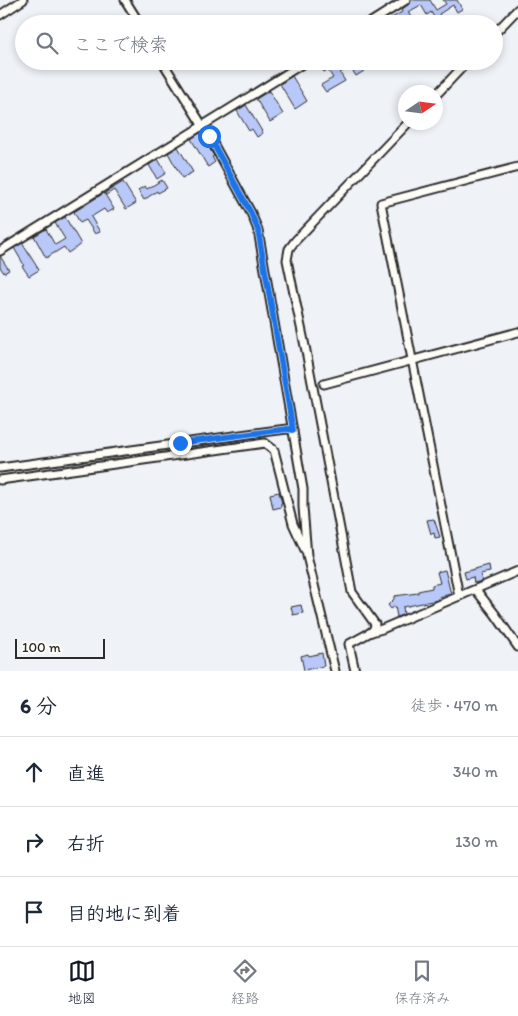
<!DOCTYPE html>
<html lang="ja">
<head>
<meta charset="utf-8">
<style>
	:root { --surface:#fff; --page:#f2f2f3; --text:#1f2937; --muted:#747a83; --line:#e0e1e3; --accent:#111827 }
	body { margin:0; font-family:Itim,"Klee One",sans-serif; background:var(--page); color:var(--text) }
	.compass { position:absolute; left:398px; top:85px; width:45px; height:45px; border-radius:50%; background:var(--surface); box-shadow:0 2px 8px #0003; rotate:77deg }
	.scale { position:absolute; left:15px; bottom:12px; width:90px; box-sizing:border-box; padding-left:5px; border:2px solid #2b2b2b; border-top:0; font-size:14px; line-height:18px; white-space:nowrap; color:#2b2b2b; -webkit-text-stroke:4px #fdfcf7; paint-order:stroke }
	.stop { position:absolute; width:15px; height:15px; margin:-11px; border:4px solid #1a73e8; border-radius:50%; background:#fff }
	.stop.end { background:#1a73e8; border-color:#fff; box-shadow:0 1px 5px #0008 }
	.list { margin:0; padding:0; list-style:none }
	h2 { display:flex; justify-content:space-between; align-items:center; height:65px; margin:0; padding:0 20px; font-size:21px }
	h2 small { font-size:16px; font-weight:400; color:var(--muted) }
	.list li { display:grid; grid-template-columns:32px 1fr auto; gap:15px; align-items:center; box-sizing:border-box; height:70px; padding:0 20px; border-top:1px solid var(--line) }
	.list b { display:block; font-size:19px; white-space:nowrap }
	.list em { font-size:16px; font-style:normal; color:var(--muted) }
	.icon { flex:none; width:28px; height:28px; fill:none; stroke:currentColor; stroke-width:2; stroke-linecap:round; stroke-linejoin:round }
	.map { position:relative; flex:none; width:518px; height:671px; overflow:hidden }
	.search { position:absolute; background:var(--surface); box-shadow:0 2px 8px #0003; left:15px; right:15px; top:15px; height:55px; display:flex; align-items:center; gap:12px; box-sizing:border-box; padding:0 18px; border-radius:28px; color:var(--muted); font-size:19px }
	.sheet { height:275px; background:var(--surface) }
	nav { display:flex; justify-content:space-around; align-items:center; box-sizing:border-box; height:70px; border-top:1px solid var(--line); background:var(--surface); font-size:14px; color:var(--muted) }
	nav a { display:grid; justify-items:center; gap:2px }
	nav .on { color:var(--accent) }
	.map>svg:first-child { display:block }
</style>
</head>
<body>
<div class="map">
<svg width="518" height="671" viewBox="0 0 518 671">
	<rect width="100%" height="100%" fill="#eff2f7"/>
	<filter id="ink" filterUnits="userSpaceOnUse"><feTurbulence type="fractalNoise" baseFrequency=".02" numOctaves="2"/><feDisplacementMap in="SourceGraphic" scale="10" xChannelSelector="R" yChannelSelector="G"/><feConvolveMatrix kernelMatrix="1 2 1 2 8 2 1 2 1" color-interpolation-filters="sRGB"/></filter>
	<g filter="url(#ink)">
		<g fill="#b8c8f8" stroke="#2b2b2b">
			<path d="M411,0H430L436,10L446,4L443,0H457L462,9L457,12L453,5L439,14L443,21L438,24L431,12L427,15L421,5L408,12L412,19L410,20L412,24H381L402,12L401,10L409,4Z"/>
			<path d="M321,61H331L335,67H337L347,61H358L364,71L356,76L350,67L340,73L345,81L326,92L321,85L333,78L328,70L324,72L320,66L323,64Z"/>
			<path d="M292,76L307,101L295,109L280,84Z"/>
			<path d="M269,91L283,114L270,122L256,99Z"/>
			<path d="M246,105L263,133L257,137L252,129L249,131L237,111Z"/>
			<path d="M200,133L214,156L212,157L215,162L208,167L191,139Z"/>
			<path d="M178,147L193,172L182,178L168,153Z"/>
			<path d="M158,159L166,173L157,179L149,165Z"/>
			<path d="M162,180L167,188L158,193L157,191L144,200L138,190L145,186L147,189Z"/>
			<path d="M123,182L136,203L126,209L114,190L106,195L105,193Z"/>
			<path d="M104,193L114,209L107,213L104,209L91,217L100,232L95,234L86,220L80,223L74,212Z"/>
			<path d="M65,217L81,244L68,253L64,247L46,258L34,236L46,229L55,245L65,239L55,223Z"/>
			<path d="M22,243L39,270L29,276L22,266L24,265L14,248Z"/>
			<path d="M0,256L9,270L4,273L0,267Z"/>
			<path d="M279,492L282,503H281V507L273,509L270,494Z"/>
			<path d="M434,519L440,537L435,538L434,533L431,534L427,520Z"/>
			<path d="M489,565L490,572L480,574L482,581L474,583L473,577L466,579L464,572Z"/>
			<path d="M445,570L451,594L439,597L437,600L403,607L404,614L397,617L395,606L391,609L388,605L394,599V596L418,593V591L432,588V585L440,583L437,572Z"/>
			<path d="M301,605L303,613L293,615L291,607Z"/>
			<path d="M322,653L324,666L304,670L301,656L308,654L309,656Z"/>
		</g>
		<g fill="none" stroke-linecap="round" stroke-linejoin="round">
			<g stroke="#2b2b2b" stroke-width="11">
				<g id="street">
					<path d="M125,0L140,24"/>
					<path d="M0,15L23,0"/>
					<path d="M368,24L406,0"/>
					<path d="M494,34L518,9"/>
					<path d="M162,61L209,136L251,213L258,230L303,489V507L307,556L335,671"/>
					<path d="M436,95L468,61"/>
					<path d="M0,251L307,61"/>
					<path d="M324,384L518,332"/>
					<path d="M0,468L263,432L287,429L293,430"/>
					<path d="M0,480L265,443L274,450L293,524L305,550"/>
					<path d="M476,590L495,614L518,647"/>
					<path d="M459,596L381,203L518,167"/>
					<path d="M371,632L374,629L375,624L352,592L306,351L287,260L289,249L295,241L409,122"/>
					<path d="M355,671L349,644L371,632L382,629L518,571"/>
				</g>
			</g>
			<use href="#street" stroke="#fdfcf7" stroke-width="7"/>
		</g>
	</g>
	<g fill="none" stroke-linecap="round" stroke-linejoin="round" filter="url(#ink)">
		<path stroke="#1a73e8" stroke-width="6" d="M180,443L287,429L293,430L258,230L251,213L209,136"/>
	</g>
</svg>
<svg class="compass" viewBox="-18 -18 36 36"><path d="M0-13l5 13h-10z" fill="#e53935"/><path d="M0 13l5-13h-10z" fill="#747a83"/></svg>
<div class="scale">100 m</div>
<div class="stop" style="left:209px;top:136px"></div>
<div class="stop end" style="left:180px;top:443px"></div>
<div class="search"><svg class="icon" aria-label="search" viewBox="0 0 24 24"><circle cx="10" cy="10" r="6"/><path d="M15 15l6 6"/></svg>ここで検索</div>
</div>
<section class="sheet">
<h2>6 分<small>徒歩 · 470 m</small></h2>
<ul class="list">
<li><svg class="icon" aria-label="ahead" viewBox="0 0 24 24"><path d="M12 20V5M6 11l6-6 6 6"/></svg><div><b>直進</b></div><em>340 m</em></li>
<li><svg class="icon" aria-label="right" viewBox="0 0 24 24"><path d="M7 20v-9h11M14 6l5 5-5 5"/></svg><div><b>右折</b></div><em>130 m</em></li>
<li><svg class="icon" aria-label="arrive" viewBox="0 0 24 24"><path d="M6 21V4h12l-3 4 3 4H6"/></svg><div><b>目的地に到着</b></div></li>
</ul>
</section>
<nav>
<a class="on"><svg class="icon" aria-label="map" viewBox="0 0 24 24"><path d="M3 6l6-2 6 2 6-2v14l-6 2-6-2-6 2zM9 4v14M15 6v14"/></svg>地図</a>
<a><svg class="icon" aria-label="directions" viewBox="0 0 24 24"><path d="M12 3l9 9-9 9-9-9zM9 14v-3h6M13 9l2 2-2 2"/></svg>経路</a>
<a><svg class="icon" aria-label="saved" viewBox="0 0 24 24"><path d="M7 4h10v16l-5-4-5 4z"/></svg>保存済み</a>
</nav>
</body>
</html>
